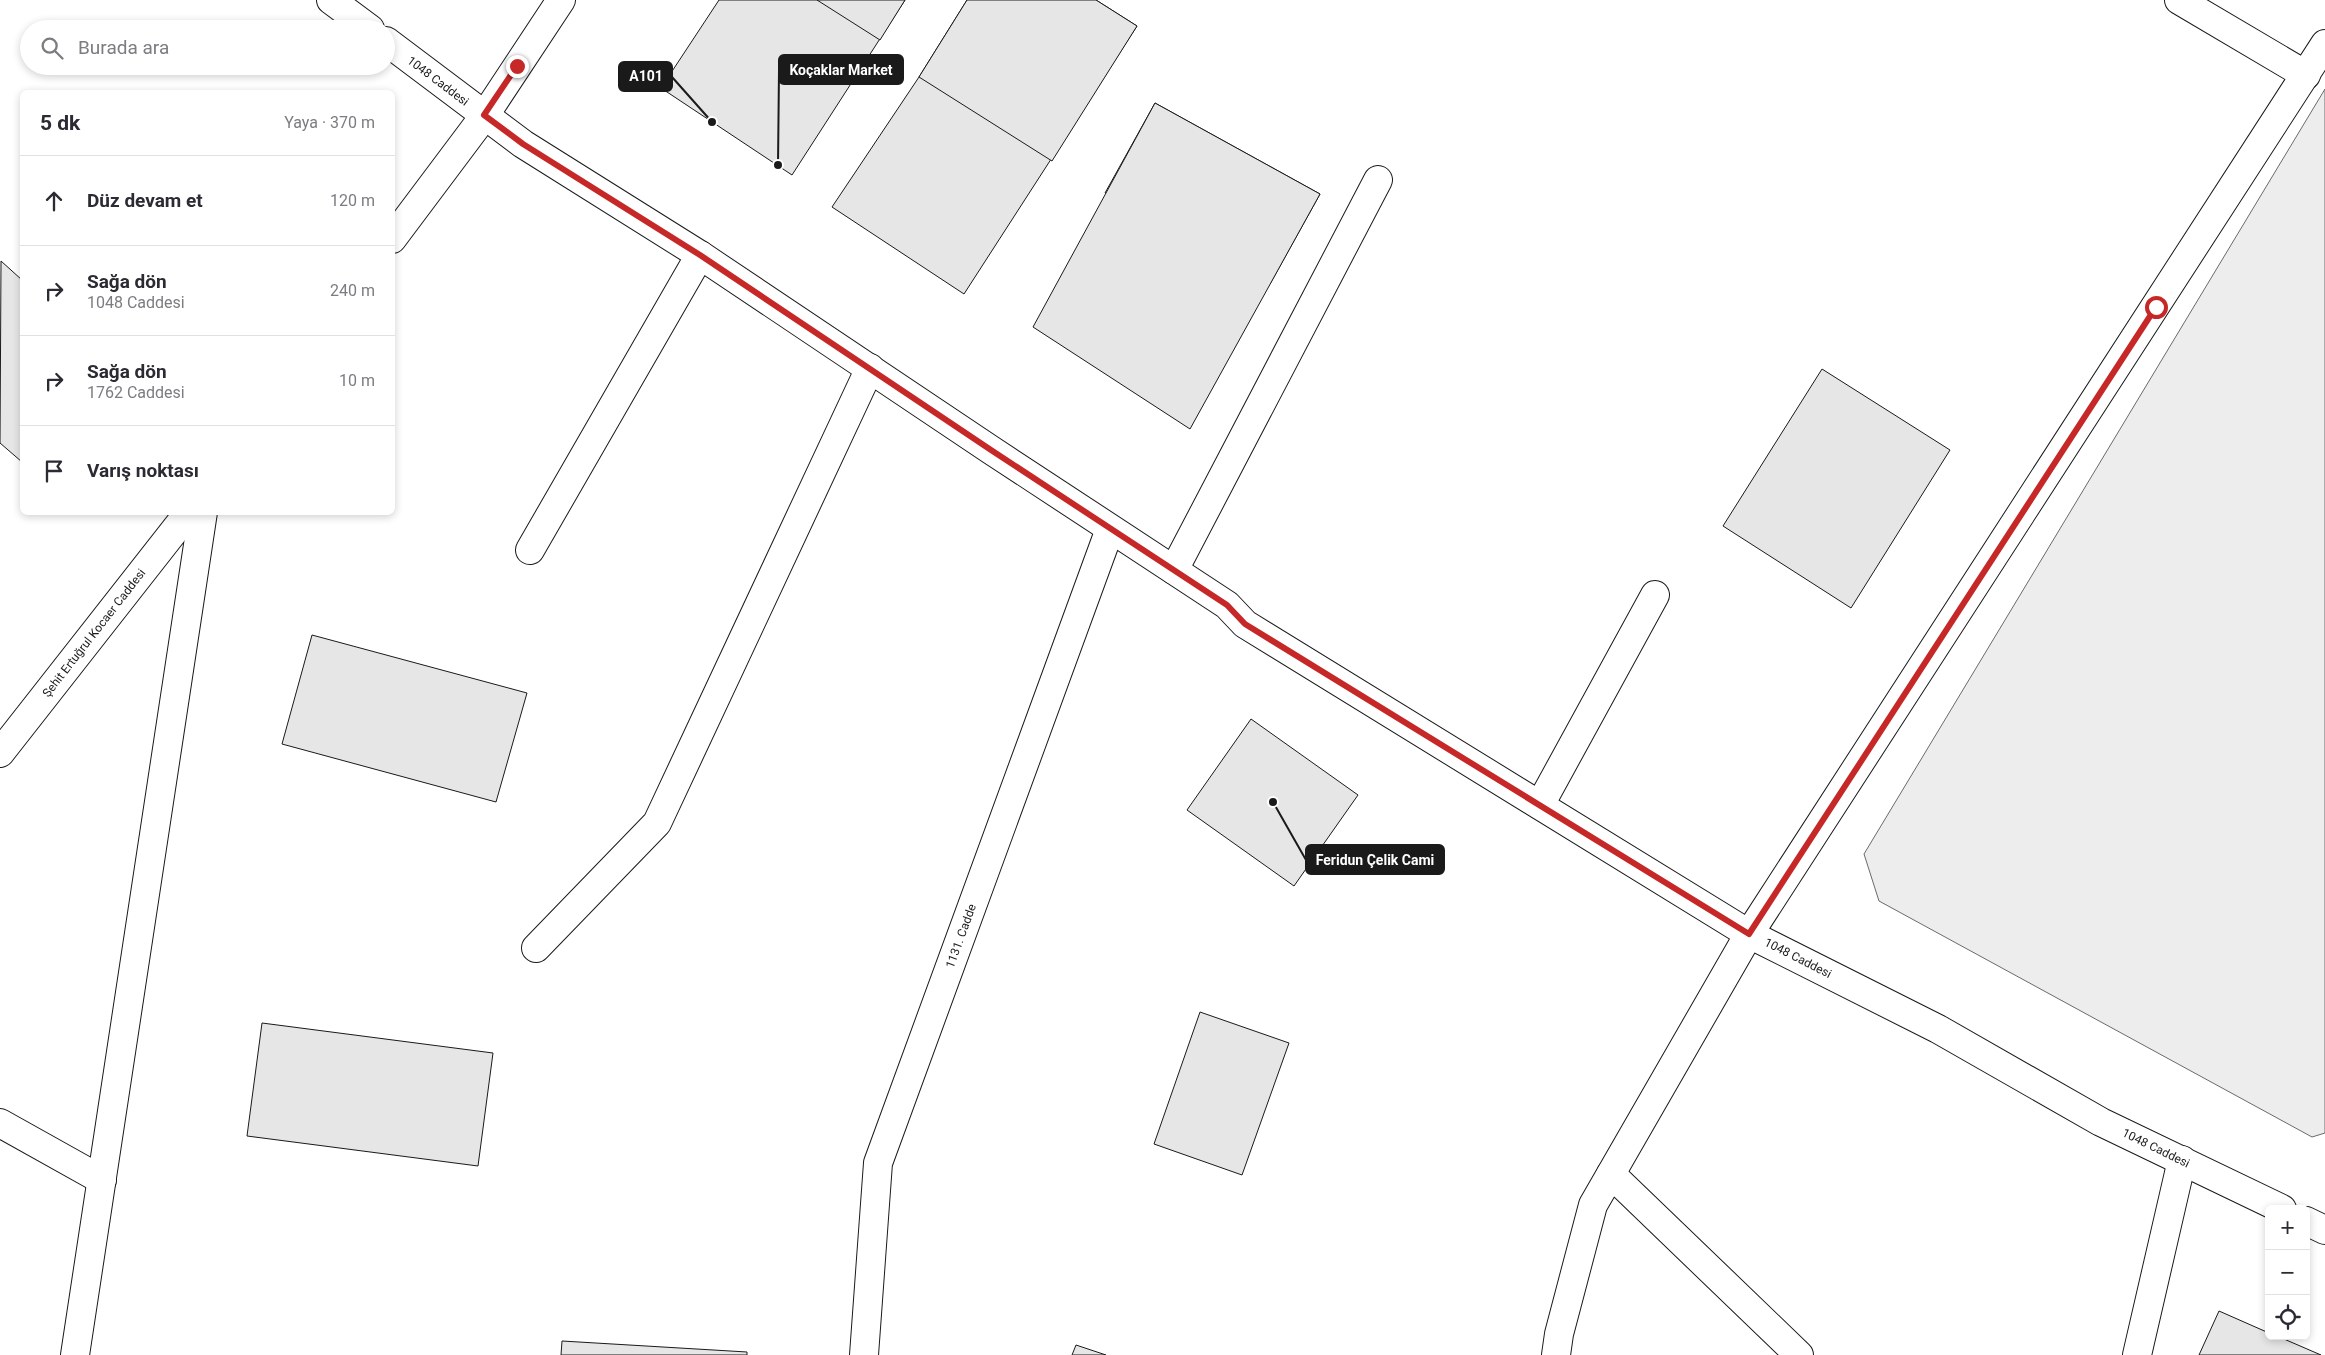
<!DOCTYPE html>
<html lang="tr">
<head>
<meta charset="utf-8">
<style>
	:root { --surface:#fff; --page:#f7f7f7; --text:#2b2b33; --muted:#7c7c81; --line:#e1e1e2 }
	body { margin:0; font-family:Roboto,sans-serif; background:var(--page); color:var(--text) }
	.controls { position:absolute; right:15px; bottom:15px; display:grid; overflow:hidden; border-radius:8px; box-shadow:0 2px 8px #0003 }
	.controls button { width:45px; height:45px; display:grid; place-items:center; padding:0; border:0; border-bottom:1px solid var(--line); background:var(--surface); color:var(--text); font:25px sans-serif }
	.stop { position:absolute; width:15px; height:15px; margin:-11px; border:4px solid #c62828; border-radius:50%; background:#fff }
	.stop.end { background:#c62828; border-color:#fff; box-shadow:0 1px 5px #0008 }
	.list { margin:0; padding:0; list-style:none }
	h2 { display:flex; justify-content:space-between; align-items:center; height:65px; margin:0; padding:0 20px; font-size:21px }
	h2 small { font-size:16px; font-weight:400; color:var(--muted) }
	.list li { display:grid; grid-template-columns:32px 1fr auto; gap:15px; align-items:center; box-sizing:border-box; height:90px; padding:0 20px; border-top:1px solid var(--line) }
	.list b { display:block; font-size:19px; white-space:nowrap }
	.list p { margin:0; font-size:16px; white-space:nowrap; color:var(--muted) }
	.list em { font-size:16px; font-style:normal; color:var(--muted) }
	.icon { flex:none; width:28px; height:28px; fill:none; stroke:currentColor; stroke-width:2; stroke-linecap:round; stroke-linejoin:round }
	.map { position:relative; flex:none; width:2325px; height:1355px; overflow:hidden }
	.search { position:absolute; background:var(--surface); box-shadow:0 2px 8px #0003; left:20px; top:20px; width:375px; height:55px; display:flex; align-items:center; gap:12px; box-sizing:border-box; padding:0 18px; border-radius:28px; color:var(--muted); font-size:19px }
	.panel { position:absolute; background:var(--surface); box-shadow:0 2px 8px #0003; left:20px; top:90px; width:375px; height:425px; border-radius:8px }
	.map>svg:first-child { display:block }
</style>
</head>
<body>
<div class="map">
<svg width="2325" height="1355" viewBox="0 0 2325 1355">
	<rect width="100%" height="100%" fill="#fff"/>
	<path fill="#ededed" stroke="#6a6a6a" d="M2325,89V1133L2312,1137L1879,901L1864,854Z"/>
	<g fill="#e6e6e6" stroke="#1a1a1a">
		<path d="M719,0H905L792,175L661,88Z"/>
		<path d="M817,0H905L880,40Z"/>
		<path d="M967,0H1096L1137,26L964,294L832,207L919,77Z"/>
		<path d="M967,0H1096L1137,26L1052,161L919,77Z"/>
		<path d="M1155,103L1320,194L1270,284L1105,193Z"/>
		<path d="M1155,103L1320,194L1190,429L1033,327Z"/>
		<path d="M1,261L22,280V462L0,443Z"/>
		<path d="M1822,369L1950,450L1851,608L1723,526Z"/>
		<path d="M312,635L527,693L496,802L282,744Z"/>
		<path d="M1251,719L1358,795L1294,886L1187,810Z"/>
		<path d="M1200,1012L1289,1043L1242,1175L1154,1144Z"/>
		<path d="M262,1023L493,1053L478,1166L247,1136Z"/>
		<path d="M2219,1311L2269,1333V1336H2277L2321,1355H2199Z"/>
		<path d="M562,1341L747,1352V1355H561Z"/>
		<path d="M1076,1345L1106,1355H1072Z"/>
	</g>
	<g fill="none" stroke-linecap="round" stroke-linejoin="round">
		<g stroke="#1a1a1a" stroke-width="30">
			<g id="street">
				<path d="M530,550L700,255"/>
				<path d="M1174,570L1378,180"/>
				<path d="M1540,805L1655,595"/>
				<path d="M536,948L657,823L870,368"/>
				<path d="M0,1123L102,1180"/>
				<path d="M1611,1174L1799,1355"/>
				<path d="M75,1355L203,512"/>
				<path d="M2137,1355L2182,1160"/>
			</g>
		</g>
		<g stroke="#1a1a1a" stroke-width="30">
			<g id="secondary">
				<path d="M331,0L370,29"/>
				<path d="M2179,0L2306,75"/>
				<path d="M386,41L523,144L700,255L991,450L1227,605L1245,624L1749,934L1938,1029L2101,1122L2282,1209"/>
				<path d="M392,239L485,115L561,0"/>
				<path d="M0,753L189,512"/>
				<path d="M2306,1221L2325,1230"/>
				<path d="M864,1355L878,1163L1110,529"/>
				<path d="M1556,1355L1559,1334L1593,1205L1749,934L2325,44"/>
			</g>
		</g>
		<use href="#street" stroke="#fff" stroke-width="28"/>
		<use href="#secondary" stroke="#fff" stroke-width="28"/>
	</g>
	<g fill="none" stroke-linecap="round" stroke-linejoin="round">
		<path stroke="#c62828" stroke-width="6" d="M517,66L484,115L523,144L700,255L991,450L1227,605L1245,624L1749,934L2156,307"/>
	</g>
	<g text-anchor="middle" stroke-width="4" stroke-linejoin="round" paint-order="stroke">
		<g font-size="12" fill="#1a1a1a" stroke="#fff">
			<text transform="translate(438 81) rotate(37)" y="4">1048 Caddesi</text>
			<text transform="translate(94 633) rotate(-52)" y="4">Şehit Ertuğrul Kocaer Caddesi</text>
			<text transform="translate(961 936) rotate(-70)" y="4">1131. Cadde</text>
			<text transform="translate(1798 958) rotate(27)" y="4">1048 Caddesi</text>
			<text transform="translate(2156 1148) rotate(26)" y="4">1048 Caddesi</text>
		</g>
	</g>
	<path fill="none" stroke="#1a1a1a" stroke-width="2" d="M778 165L779 70M712 122L672 77M1273 802L1306 860"/>
	<g fill="#1a1a1a" stroke="#fff" stroke-width="2">
		<circle cx="778" cy="165" r="5"/>
		<circle cx="712" cy="122" r="5"/>
		<circle cx="1273" cy="802" r="5"/>
	</g>
	<g fill="#1a1a1a" stroke="#1a1a1a" stroke-width="2">
		<rect x="779" y="55" width="124" height="29" rx="5"/>
		<rect x="619" y="62" width="53" height="29" rx="5"/>
		<rect x="1306" y="845" width="138" height="29" rx="5"/>
	</g>
	<g font-size="14" text-anchor="middle" font-weight="bold" fill="#fff">
		<text x="841" y="75">Koçaklar Market</text>
		<text x="646" y="81">A101</text>
		<text x="1375" y="865">Feridun Çelik Cami</text>
	</g>
</svg>
<div class="controls">
<button>+</button>
<button>−</button>
<button><svg class="icon" aria-label="locate" viewBox="0 0 24 24"><circle cx="12" cy="12" r="6"/><path d="M12 2v4M12 18v4M2 12h4M18 12h4"/></svg></button>
</div>
<div class="stop" style="left:2156px;top:307px"></div>
<div class="stop end" style="left:517px;top:66px"></div>
<div class="search"><svg class="icon" aria-label="search" viewBox="0 0 24 24"><circle cx="10" cy="10" r="6"/><path d="M15 15l6 6"/></svg>Burada ara</div>
<section class="panel">
<h2>5 dk<small>Yaya · 370 m</small></h2>
<ul class="list">
<li><svg class="icon" aria-label="ahead" viewBox="0 0 24 24"><path d="M12 20V5M6 11l6-6 6 6"/></svg><div><b>Düz devam et</b></div><em>120 m</em></li>
<li><svg class="icon" aria-label="right" viewBox="0 0 24 24"><path d="M7 20v-9h11M14 6l5 5-5 5"/></svg><div><b>Sağa dön</b><p>1048 Caddesi</p></div><em>240 m</em></li>
<li><svg class="icon" aria-label="right" viewBox="0 0 24 24"><path d="M7 20v-9h11M14 6l5 5-5 5"/></svg><div><b>Sağa dön</b><p>1762 Caddesi</p></div><em>10 m</em></li>
<li><svg class="icon" aria-label="arrive" viewBox="0 0 24 24"><path d="M6 21V4h12l-3 4 3 4H6"/></svg><div><b>Varış noktası</b></div></li>
</ul>
</section>
</div>
</body>
</html>
